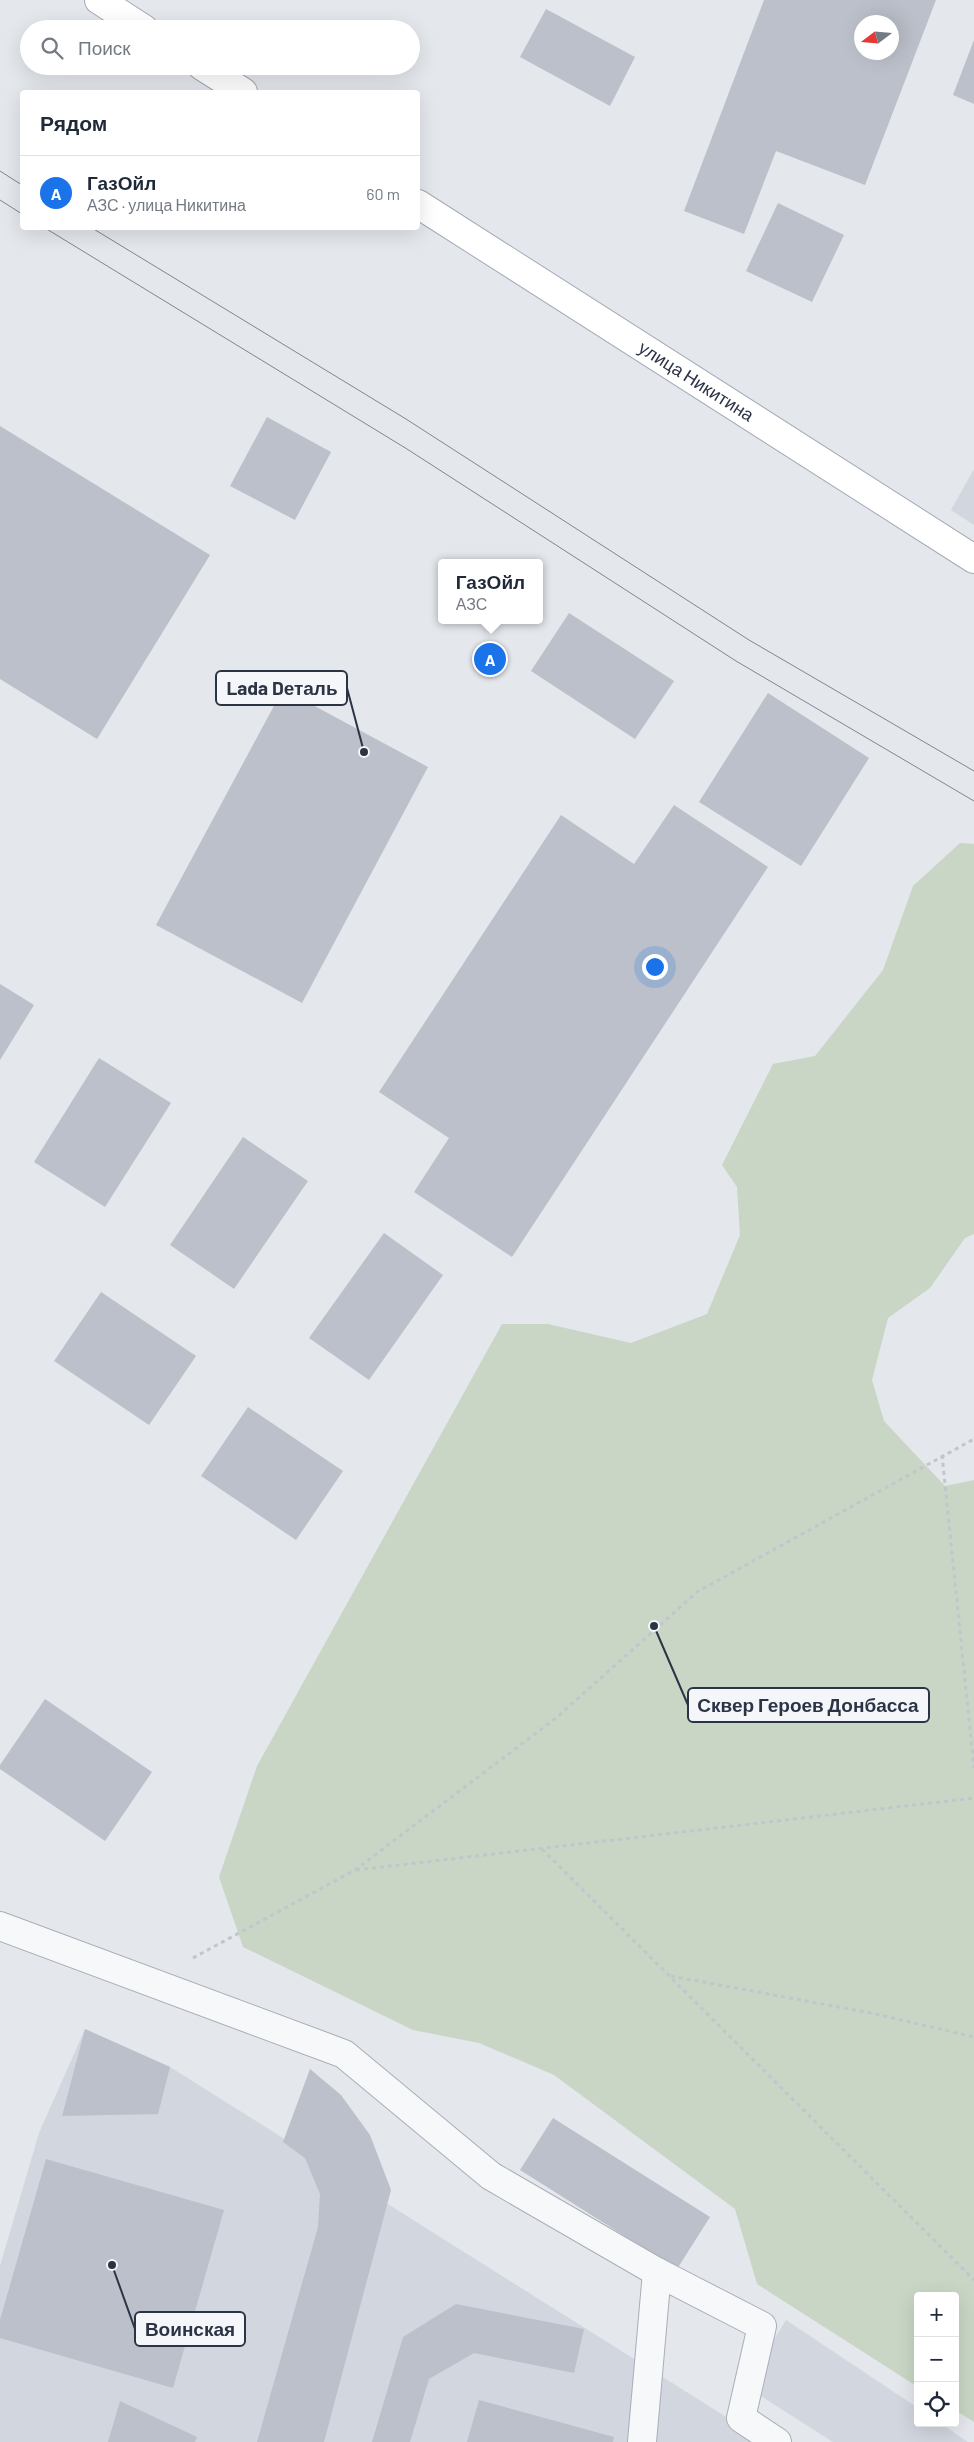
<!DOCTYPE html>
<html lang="ru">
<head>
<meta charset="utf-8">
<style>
	:root { --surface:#fff; --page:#f2f2f3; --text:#1f2937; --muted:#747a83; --line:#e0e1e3; --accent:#1a73e8 }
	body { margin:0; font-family:Barlow,sans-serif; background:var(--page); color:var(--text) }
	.controls { position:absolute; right:15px; bottom:15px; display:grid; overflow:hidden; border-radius:5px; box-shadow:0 5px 20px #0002 }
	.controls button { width:45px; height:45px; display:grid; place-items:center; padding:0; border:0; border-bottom:1px solid var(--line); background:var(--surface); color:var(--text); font:25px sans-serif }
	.compass { position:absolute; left:854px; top:15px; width:45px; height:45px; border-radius:50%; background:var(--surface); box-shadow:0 5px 20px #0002; rotate:254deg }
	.you { position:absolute; left:654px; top:966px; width:18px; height:18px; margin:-12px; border:4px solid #fff; border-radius:50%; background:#1a73e8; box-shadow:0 0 0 8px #1a73e833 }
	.badge { display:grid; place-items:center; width:32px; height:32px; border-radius:50%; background:var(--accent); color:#fff; font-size:16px; font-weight:700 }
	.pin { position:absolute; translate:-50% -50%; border:2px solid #fff; box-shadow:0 1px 5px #0006 }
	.popup { position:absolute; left:438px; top:559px; width:105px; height:65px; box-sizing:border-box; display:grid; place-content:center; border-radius:5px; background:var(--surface); filter:drop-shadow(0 1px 4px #0005); font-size:16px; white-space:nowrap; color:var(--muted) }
	.popup b { font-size:19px; color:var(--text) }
	.popup::after { content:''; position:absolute; left:50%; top:100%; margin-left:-10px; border:10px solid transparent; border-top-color:var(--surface) }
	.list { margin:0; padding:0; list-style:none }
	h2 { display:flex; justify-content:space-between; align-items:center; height:65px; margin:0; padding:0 20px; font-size:21px }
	h2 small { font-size:16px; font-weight:400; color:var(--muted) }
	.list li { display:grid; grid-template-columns:32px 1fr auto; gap:15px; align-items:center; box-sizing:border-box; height:75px; padding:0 20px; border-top:1px solid var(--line) }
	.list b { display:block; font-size:19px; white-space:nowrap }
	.list p { margin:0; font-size:16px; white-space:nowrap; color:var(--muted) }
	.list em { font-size:16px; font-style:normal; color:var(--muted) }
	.icon { flex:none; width:28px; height:28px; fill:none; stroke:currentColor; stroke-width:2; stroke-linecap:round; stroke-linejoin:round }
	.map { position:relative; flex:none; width:974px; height:2442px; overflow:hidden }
	.search { position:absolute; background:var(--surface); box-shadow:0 5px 20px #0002; left:20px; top:20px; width:400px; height:55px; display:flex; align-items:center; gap:12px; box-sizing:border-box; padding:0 18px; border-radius:28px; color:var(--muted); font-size:19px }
	.panel { position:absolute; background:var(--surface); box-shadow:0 5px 20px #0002; left:20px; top:90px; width:400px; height:140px; border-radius:5px }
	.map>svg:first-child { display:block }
</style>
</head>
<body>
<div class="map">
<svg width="974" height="2442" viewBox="0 0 974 2442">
	<rect width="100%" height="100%" fill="#e4e7ec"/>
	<g fill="#d2d6de">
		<path d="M974,469V525L951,510Z"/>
		<path d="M85,2029L170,2067L766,2442H0V2266L39,2133Z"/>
		<path d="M786,2320L918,2408V2423H940L968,2442H833L745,2386Z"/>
	</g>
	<path fill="#c9d6c5" d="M960,843L974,844V1234L965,1238L930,1288L888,1318L872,1380L884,1421L945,1486L974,1480V2422L955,2410V2296H918V2387L757,2284L735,2209L554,2075L479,2043L413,2030L243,1947L219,1877L257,1766L502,1324H548L631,1343L707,1314L740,1235L737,1187L722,1165L773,1064L815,1056L883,970L913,886Z"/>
	<g fill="#bbc0ca" fill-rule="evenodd">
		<path d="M764,0H936L865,185L776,151L744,234L684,211ZM862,22H892V52H862Z"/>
		<path d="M546,9L635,57L610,106L520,57Z"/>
		<path d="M974,40V104L953,95Z"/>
		<path d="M778,203L844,235L812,302L746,271Z"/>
		<path d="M267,417L331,452L295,520L230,486Z"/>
		<path d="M0,426L210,555L97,739L0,679Z"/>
		<path d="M569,613L674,681L635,739L531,671Z"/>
		<path d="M283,689L428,767L302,1003L156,925Z"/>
		<path d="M768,693L869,758L801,866L699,802Z"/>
		<path d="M674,805L768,867L512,1257L414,1192L449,1138L379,1092L561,815L634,864Z"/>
		<path d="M0,984L34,1005L0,1060Z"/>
		<path d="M99,1058L171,1103L105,1207L34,1162Z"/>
		<path d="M243,1137L308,1181L234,1289L170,1245Z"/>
		<path d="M384,1233L443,1275L369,1380L309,1338Z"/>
		<path d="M101,1292L196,1356L149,1425L54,1361Z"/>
		<path d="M248,1407L343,1471L296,1540L201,1476Z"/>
		<path d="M45,1699L152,1772L105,1841L0,1769V1765Z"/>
		<path d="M85,2029L170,2067L158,2114L62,2116Z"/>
		<path d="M310,2069L341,2095L370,2135L391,2190L324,2442H257L318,2227L320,2194L305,2158L283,2142Z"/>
		<path d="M553,2118L710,2217L677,2269L520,2170Z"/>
		<path d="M46,2159L224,2210L173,2388L0,2338V2320Z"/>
		<path d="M456,2304L584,2329L574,2373L474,2353L429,2379L410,2442H372L403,2337Z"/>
		<path d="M479,2400L614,2437L613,2442H467Z"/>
		<path d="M120,2401L197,2437L195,2442H108Z"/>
	</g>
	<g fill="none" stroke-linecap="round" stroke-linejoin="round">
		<g stroke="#a9aeb7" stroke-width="30">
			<g id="minor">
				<path d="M0,1926L344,2054L491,2176L657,2272L762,2326L741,2418L777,2442"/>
				<path d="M642,2442L657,2272"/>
			</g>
		</g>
		<g stroke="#a3abb8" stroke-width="30">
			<g id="major">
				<path d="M99,0L144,29"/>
				<path d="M202,66L243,92"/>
				<path id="s1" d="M418,204L974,559"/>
			</g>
		</g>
		<g stroke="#c2c5cb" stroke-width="3" stroke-dasharray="4 4" stroke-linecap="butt">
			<path d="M942,1455L974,1768"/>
			<path d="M542,1849L974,2280"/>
			<path d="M356,1870L974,1798"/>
			<path d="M193,1958L355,1870L556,1718L697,1592L974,1439"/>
			<path d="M671,1976L871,2013L974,2037"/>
		</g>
		<use href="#minor" stroke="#f7f8fa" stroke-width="28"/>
		<use href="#major" stroke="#fff" stroke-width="28"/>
		<g stroke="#7d8696" stroke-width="1">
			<path d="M0,171L22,185"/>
			<path d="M0,200L22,214"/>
			<path d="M45,228L407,449L736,661L974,801"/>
			<path d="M92,228L406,419L749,640L974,771"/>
		</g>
	</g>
	<g text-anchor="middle" stroke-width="4" stroke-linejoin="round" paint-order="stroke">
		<g font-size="18" fill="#2b3445" stroke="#f4f6f9">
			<text dy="6" stroke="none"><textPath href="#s1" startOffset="330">улица Никитина</textPath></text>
		</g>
	</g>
	<path fill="none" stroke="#2b3445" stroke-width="2" d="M364 752L347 688M654 1626L688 1705M112 2265L135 2329"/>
	<g fill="#2b3445" stroke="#f4f6f9" stroke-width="2">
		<circle cx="364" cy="752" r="5"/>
		<circle cx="654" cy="1626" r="5"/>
		<circle cx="112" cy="2265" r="5"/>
	</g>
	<g fill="#f4f6f9" stroke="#2b3445" stroke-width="2">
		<rect x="216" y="671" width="131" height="34" rx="5"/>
		<rect x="688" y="1688" width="241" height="34" rx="5"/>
		<rect x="135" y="2312" width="110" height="34" rx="5"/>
	</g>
	<g font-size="19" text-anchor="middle" font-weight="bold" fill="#2b3445">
		<text x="282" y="695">Lada Dеталь</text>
		<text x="808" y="1712">Сквер Героев Донбасса</text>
		<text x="190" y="2336">Воинская</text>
	</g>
</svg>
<div class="controls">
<button>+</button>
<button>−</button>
<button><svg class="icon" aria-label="locate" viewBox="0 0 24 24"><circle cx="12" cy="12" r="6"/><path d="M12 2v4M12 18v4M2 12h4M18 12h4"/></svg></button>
</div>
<svg class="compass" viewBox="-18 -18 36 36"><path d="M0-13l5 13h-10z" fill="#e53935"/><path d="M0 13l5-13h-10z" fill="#747a83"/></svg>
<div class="you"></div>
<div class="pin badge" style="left:490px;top:659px">A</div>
<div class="popup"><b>ГазОйл</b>АЗС</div>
<div class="search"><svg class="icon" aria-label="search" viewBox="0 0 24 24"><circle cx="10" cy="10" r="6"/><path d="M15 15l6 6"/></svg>Поиск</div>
<section class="panel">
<h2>Рядом<small></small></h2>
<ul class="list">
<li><span class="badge">A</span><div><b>ГазОйл</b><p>АЗС · улица Никитина</p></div><em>60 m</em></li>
</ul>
</section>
</div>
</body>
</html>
